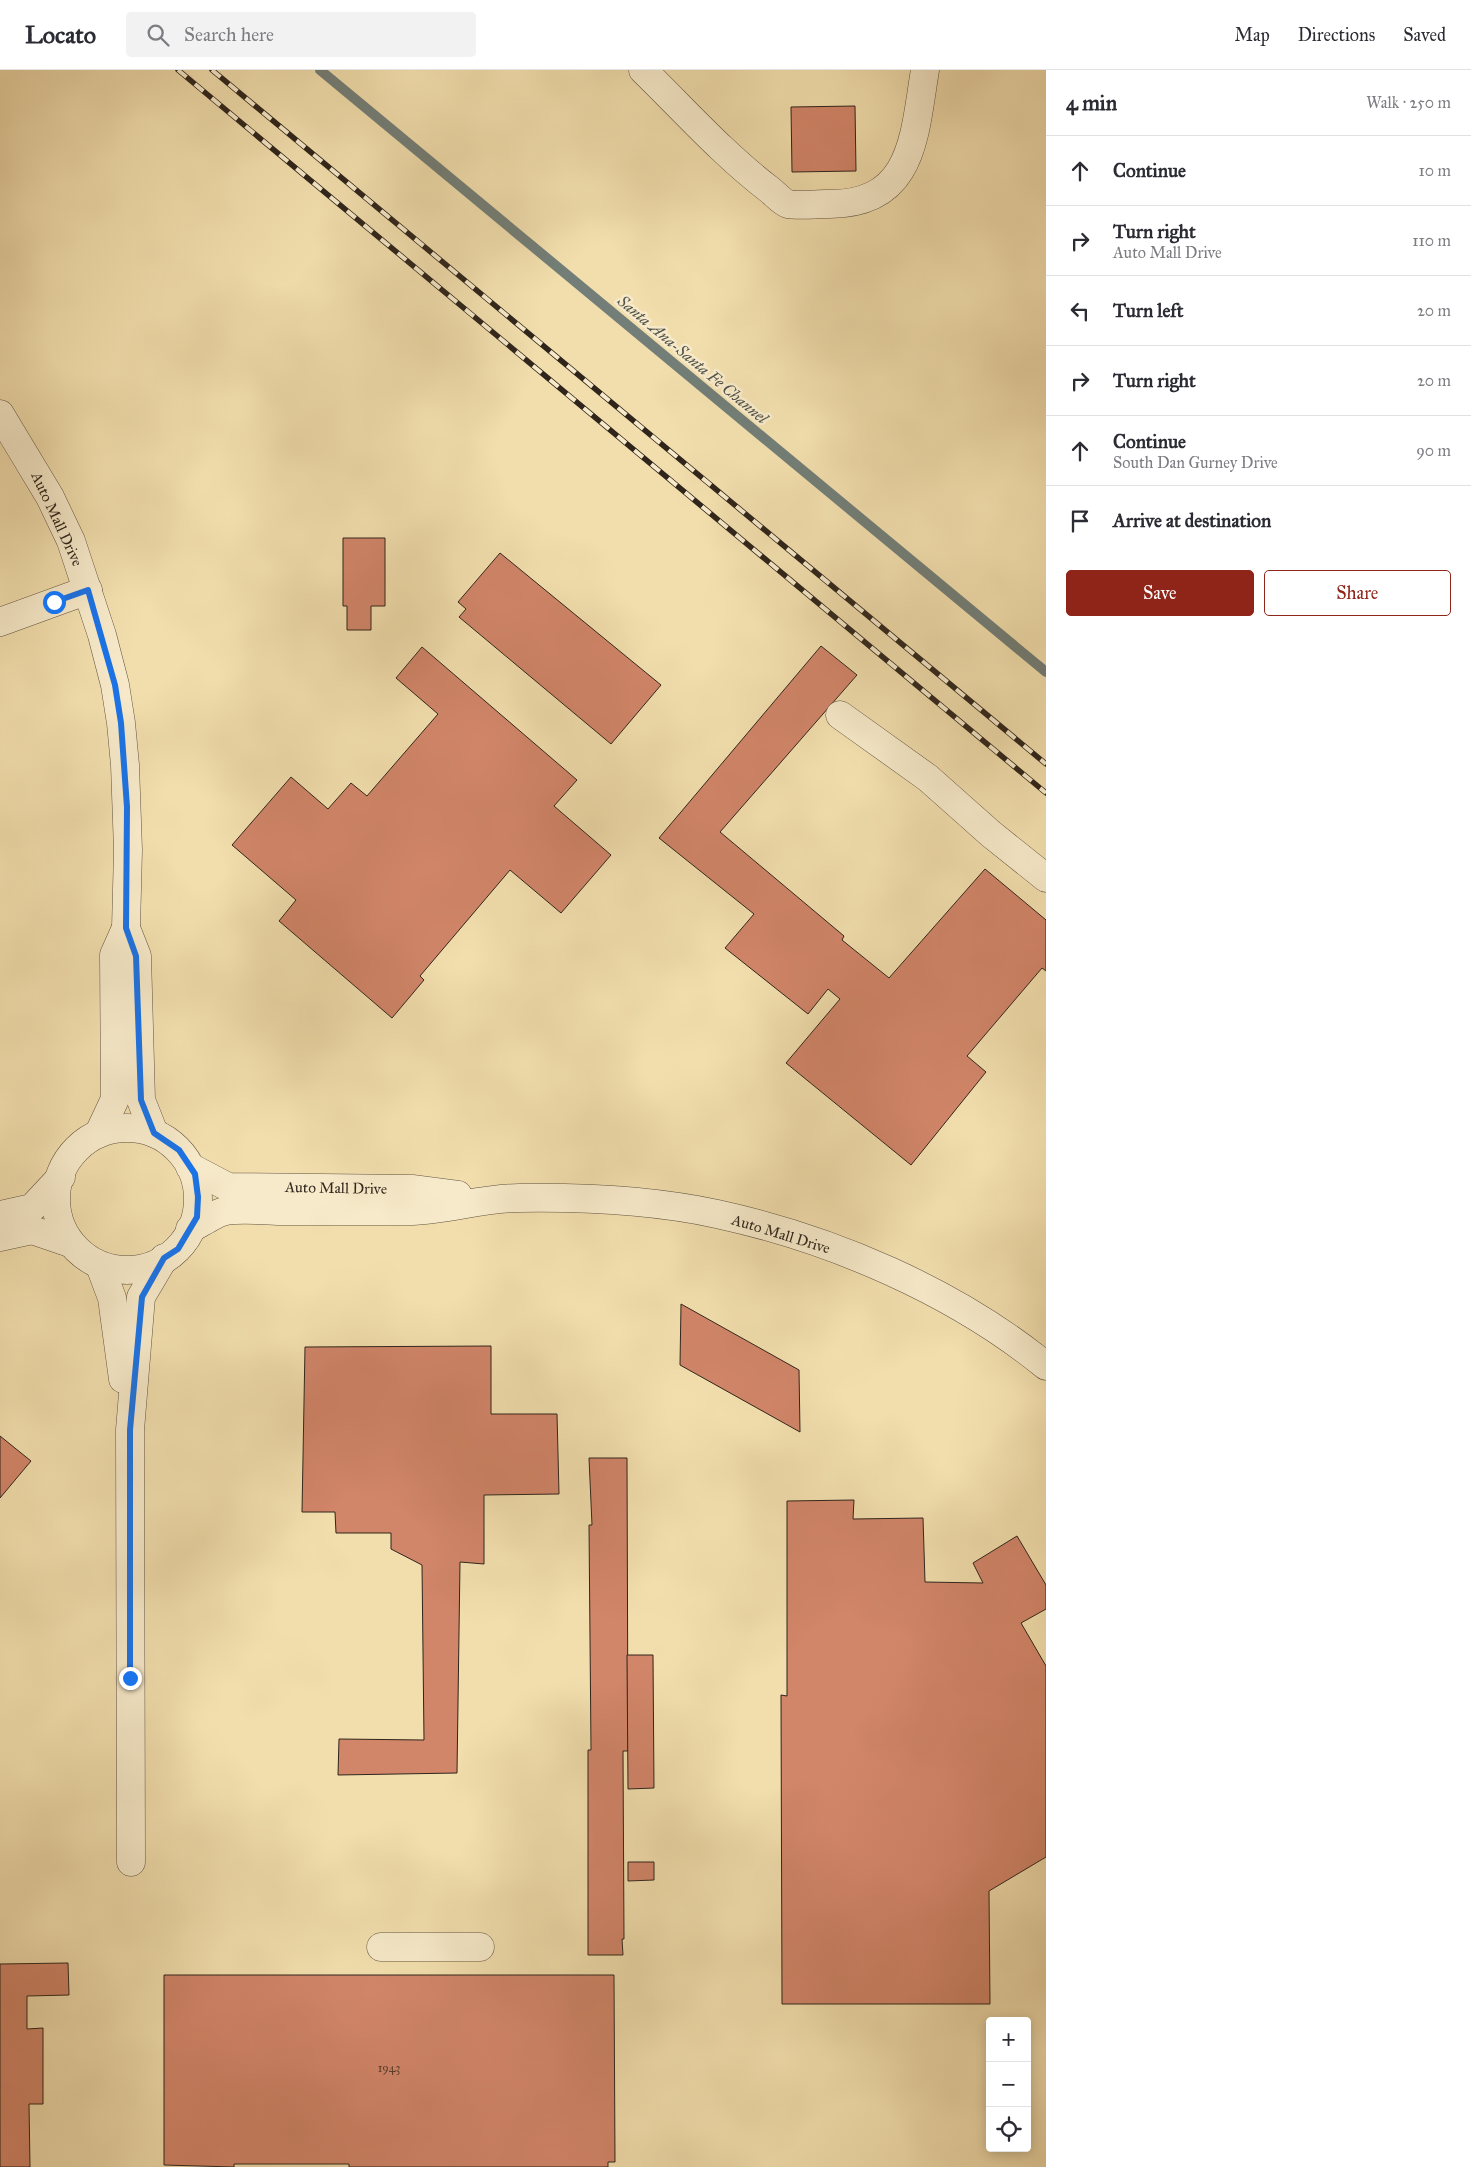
<!DOCTYPE html>
<html lang="en">
<head>
<meta charset="utf-8">
<style>
	:root { --surface:#fff; --page:#f2f2f3; --text:#2b2b33; --muted:#7c7c81; --line:#e1e1e2; --accent:#8f2418 }
	body { margin:0; font-family:"IM FELL Great Primer",serif; background:var(--page); color:var(--text) }
	.controls { position:absolute; right:15px; bottom:15px; display:grid; overflow:hidden; border-radius:5px; box-shadow:0 2px 12px #0003 }
	.controls button { width:45px; height:45px; display:grid; place-items:center; padding:0; border:0; border-bottom:1px solid var(--line); background:var(--surface); color:var(--text); font:25px sans-serif }
	.stop { position:absolute; width:15px; height:15px; margin:-11px; border:4px solid #1a73e8; border-radius:50%; background:#fff }
	.stop.end { background:#1a73e8; border-color:#fff; box-shadow:0 1px 5px #0008 }
	.list { margin:0; padding:0; list-style:none }
	h2 { display:flex; justify-content:space-between; align-items:center; height:65px; margin:0; padding:0 20px; font-size:21px }
	h2 small { font-size:16px; font-weight:400; color:var(--muted) }
	.list li { display:grid; grid-template-columns:32px 1fr auto; gap:15px; align-items:center; box-sizing:border-box; height:70px; padding:0 20px; border-top:1px solid var(--line) }
	.list b { display:block; font-size:19px; white-space:nowrap }
	.list p { margin:0; font-size:16px; white-space:nowrap; color:var(--muted) }
	.list em { font-size:16px; font-style:normal; color:var(--muted) }
	.actions { display:flex; gap:10px; padding:15px 20px }
	.actions a { flex:1; padding:11px 0; border:1px solid var(--accent); border-radius:5px; text-align:center; font-size:18px; color:var(--accent) }
	.actions .main { background:var(--accent); color:#fff }
	.icon { flex:none; width:28px; height:28px; fill:none; stroke:currentColor; stroke-width:2; stroke-linecap:round; stroke-linejoin:round }
	.map { position:relative; flex:none; width:1046px; height:2097px; overflow:hidden }
	header { display:flex; align-items:center; gap:30px; box-sizing:border-box; height:70px; padding:0 25px; background:var(--surface); border-bottom:1px solid var(--line) }
	header strong { font-size:24px }
	nav { display:flex; gap:28px; margin-inline-start:auto; font-size:18px }
	.search { width:350px; height:45px; background:var(--page); display:flex; align-items:center; gap:12px; box-sizing:border-box; padding:0 18px; border-radius:5px; color:var(--muted); font-size:19px }
	main { display:flex }
	aside { flex:1; background:var(--surface) }
	.map>svg:first-child { display:block }
</style>
</head>
<body>
<header>
<strong>Locato</strong>
<div class="search"><svg class="icon" aria-label="search" viewBox="0 0 24 24"><circle cx="10" cy="10" r="6"/><path d="M15 15l6 6"/></svg>Search here</div>
<nav><a>Map</a><a>Directions</a><a>Saved</a></nav>
</header>
<main>
<div class="map">
<svg width="1046" height="2097" viewBox="0 0 1046 2097">
	<rect width="100%" height="100%" fill="#f2dead"/>
	<filter id="stains"><feTurbulence type="fractalNoise" baseFrequency=".004" numOctaves="4"/><feColorMatrix values="0 0 0 0 .2 0 0 0 0 .09 0 0 0 0 .02 0 0 0 .5 -.17"/></filter>
	<radialGradient id="worn" r=".72"><stop offset=".6" stop-color="#630" stop-opacity="0"/><stop offset="1" stop-color="#630" stop-opacity=".3"/></radialGradient>
	<g fill="none" stroke-linecap="round" stroke-linejoin="round">
		<path stroke="#727e77" stroke-width="10" d="M320,0L1046,602"/>
	</g>
	<g fill="#d18569" stroke="#2f251b">
		<path d="M855,36L856,101L792,102L791,37Z"/>
		<path d="M343,468H385V536H371V560H347V536H343Z"/>
		<path d="M500,483L661,615L611,674L459,547L466,539L458,532Z"/>
		<path d="M821,576L857,605L720,762L844,866L842,870L889,908L985,799L1046,850V901L1042,898L967,986L986,1002L911,1095L786,993L840,929L828,919L808,944L725,878L754,844L659,768Z"/>
		<path d="M422,577L577,710L554,736L611,785L561,843L510,800L420,906L424,910L392,948L279,851L296,830L232,775L291,707L328,739L351,713L367,726L438,644L396,608Z"/>
		<path d="M681,1234L799,1300L800,1362L680,1295Z"/>
		<path d="M491,1276V1344H557L559,1424L484,1425V1494L460,1492L457,1703L338,1705L339,1669L424,1670L422,1495L391,1479V1463H336L335,1442H302L305,1277Z"/>
		<path d="M0,1366L31,1391L0,1428Z"/>
		<path d="M589,1388H627L628,1681H623L624,1869H622L623,1885H588V1680H591L589,1455H592Z"/>
		<path d="M854,1430L853,1449L923,1448L925,1512L983,1513L973,1493L1017,1466L1046,1515V1539L1021,1553L1046,1596V1787L989,1821L990,1934H782L781,1625L787,1626V1431Z"/>
		<path d="M627,1585H653L654,1718L628,1719Z"/>
		<path d="M628,1792H654V1810L628,1811Z"/>
		<path d="M68,1893L69,1925L27,1926V1959L43,1958V2034H29L30,2097H0V1894Z"/>
		<path d="M164,1905H614L615,2092H608V2097H349V2094H234V2097L164,2095Z"/>
	</g>
	<g fill="none" stroke-linecap="round" stroke-linejoin="round">
		<g stroke="#605340" stroke-width="29">
			<g id="minor">
				<path d="M643,0C684,40 724,85 770,120C775,124 782,132 788,134C797,136 816,134 826,134C914,136 914,66 925,0"/>
				<path d="M0,344L50,427L71,471L102,565L115,615L121,653L125,695L128,780L126,858L137,886L141,1030L154,1063"/>
				<path d="M0,552L88,520"/>
				<path d="M840,645L928,708L991,764L1046,808"/>
				<circle cx="127" cy="1129" r="71"/>
				<path d="M100,1061L115,1029L114,885L126,858"/>
				<path d="M190,1097L228,1117L412,1119L458,1125"/>
				<path d="M0,1145L32,1138L61,1107"/>
				<path d="M190,1159C200,1154 217,1142 226,1141C244,1138 263,1141 281,1141C324,1141 368,1141 412,1141C448,1140 483,1128 519,1128C585,1127 652,1130 717,1144C832,1169 954,1221 1046,1296"/>
				<path d="M0,1167L32,1160L70,1173"/>
				<path d="M100,1196L112,1228L123,1309"/>
				<path d="M131,1792L130,1360L141,1227L164,1188"/>
				<path d="M381,1877H480"/>
			</g>
		</g>
		<use href="#minor" stroke="#f7eaca" stroke-width="28"/>
		<g stroke="#2f251b" stroke-width="5.5">
			<g id="rail">
				<path d="M178,0L1046,723"/>
				<path d="M212,0L1046,694"/>
			</g>
		</g>
		<use href="#rail" stroke="#f7eaca" stroke-width="4" stroke-dasharray="11" stroke-linecap="butt"/>
	</g>
	<g fill="none" stroke-linecap="round" stroke-linejoin="round">
		<path stroke="#1a73e8" stroke-width="6" d="M54,532L88,520L115,615L121,653L127,737L126,858L136,886L141,1030L154,1063L179,1080L195,1104L198,1127L197,1147L178,1179L164,1188L142,1227L130,1360V1608"/>
	</g>
	<g text-anchor="middle" stroke-width="5" stroke-linejoin="round" paint-order="stroke">
		<g font-size="12" fill="#583d2e">
			<text x="389" y="2002">1943</text>
		</g>
		<g font-size="15" fill="#2f251b" stroke="#f7eaca">
			<text transform="translate(57 449) rotate(65)" y="5">Auto Mall Drive</text>
			<text transform="translate(336 1118) rotate(1)" y="5">Auto Mall Drive</text>
			<text transform="translate(781 1164) rotate(17)" y="5">Auto Mall Drive</text>
		</g>
		<g font-size="16" font-style="italic" fill="#515249" stroke="#f7eaca">
			<text transform="translate(693 289) rotate(40)" y="6">Santa Ana-Santa Fe Channel</text>
		</g>
	</g>
	<rect width="100%" height="100%" filter="url(#stains)"/>
	<rect width="100%" height="100%" fill="url(#worn)"/>
</svg>
<div class="controls">
<button>+</button>
<button>−</button>
<button><svg class="icon" aria-label="locate" viewBox="0 0 24 24"><circle cx="12" cy="12" r="6"/><path d="M12 2v4M12 18v4M2 12h4M18 12h4"/></svg></button>
</div>
<div class="stop" style="left:54px;top:532px"></div>
<div class="stop end" style="left:130px;top:1608px"></div>
</div>
<aside>
<h2>4 min<small>Walk · 250 m</small></h2>
<ul class="list">
<li><svg class="icon" aria-label="ahead" viewBox="0 0 24 24"><path d="M12 20V5M6 11l6-6 6 6"/></svg><div><b>Continue</b></div><em>10 m</em></li>
<li><svg class="icon" aria-label="right" viewBox="0 0 24 24"><path d="M7 20v-9h11M14 6l5 5-5 5"/></svg><div><b>Turn right</b><p>Auto Mall Drive</p></div><em>110 m</em></li>
<li><svg class="icon" aria-label="left" viewBox="0 0 24 24"><path d="M17 20v-9H6M10 6l-5 5 5 5"/></svg><div><b>Turn left</b></div><em>20 m</em></li>
<li><svg class="icon" aria-label="right" viewBox="0 0 24 24"><path d="M7 20v-9h11M14 6l5 5-5 5"/></svg><div><b>Turn right</b></div><em>20 m</em></li>
<li><svg class="icon" aria-label="ahead" viewBox="0 0 24 24"><path d="M12 20V5M6 11l6-6 6 6"/></svg><div><b>Continue</b><p>South Dan Gurney Drive</p></div><em>90 m</em></li>
<li><svg class="icon" aria-label="arrive" viewBox="0 0 24 24"><path d="M6 21V4h12l-3 4 3 4H6"/></svg><div><b>Arrive at destination</b></div></li>
</ul>
<div class="actions"><a class="main">Save</a><a>Share</a></div>
</aside>
</main>
</body>
</html>
